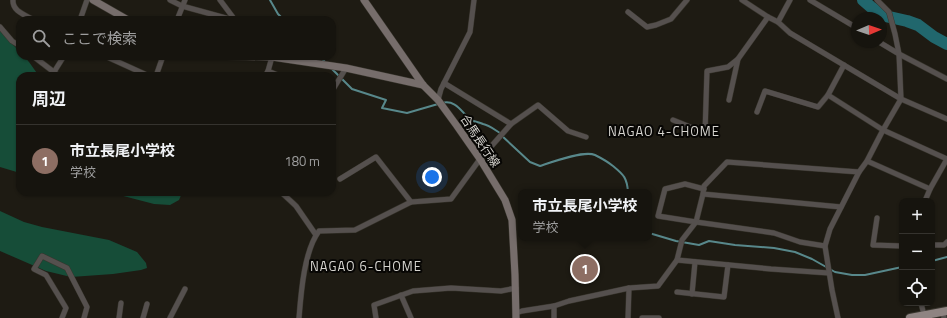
<!DOCTYPE html>
<html lang="ja">
<head>
<meta charset="utf-8">
<style>
	:root { --surface:#16140e; --page:#23211c; --text:#f1f3f6; --muted:#9e9e9e; --line:#35332e; --accent:#7c3aed }
	body { margin:0; font-family:"Titillium Web","Noto Sans JP",sans-serif; background:var(--page); color:var(--text) }
	.controls { position:absolute; right:12px; bottom:12px; display:grid; overflow:hidden; border-radius:8px; box-shadow:0 1px 3px #0004 }
	.controls button { width:36px; height:36px; display:grid; place-items:center; padding:0; border:0; border-bottom:1px solid var(--line); background:var(--surface); color:var(--text); font:20px sans-serif }
	.compass { position:absolute; left:851px; top:12px; width:36px; height:36px; border-radius:50%; background:var(--surface); box-shadow:0 1px 3px #0004; rotate:88deg }
	.you { position:absolute; left:432px; top:177px; width:14px; height:14px; margin:-10px; border:3px solid #fff; border-radius:50%; background:#1a73e8; box-shadow:0 0 0 6px #1a73e833 }
	.badge { display:grid; place-items:center; width:26px; height:26px; border-radius:50%; background:var(--accent); color:#fff; font-size:13px; font-weight:700 }
	.pin { position:absolute; translate:-50% -50%; border:2px solid #fff; box-shadow:0 1px 4px #0006 }
	.popup { position:absolute; left:518px; top:189px; width:134px; height:52px; box-sizing:border-box; display:grid; place-content:center; border-radius:8px; background:var(--surface); filter:drop-shadow(0 1px 3px #0005); font-size:13px; white-space:nowrap; color:var(--muted) }
	.popup b { font-size:15px; color:var(--text) }
	.popup::after { content:''; position:absolute; left:50%; top:100%; margin-left:-8px; border:8px solid transparent; border-top-color:var(--surface) }
	.list { margin:0; padding:0; list-style:none }
	h2 { display:flex; justify-content:space-between; align-items:center; height:52px; margin:0; padding:0 16px; font-size:17px }
	h2 small { font-size:13px; font-weight:400; color:var(--muted) }
	.list li { display:grid; grid-template-columns:26px 1fr auto; gap:12px; align-items:center; box-sizing:border-box; height:72px; padding:0 16px; border-top:1px solid var(--line) }
	.list b { display:block; font-size:15px; white-space:nowrap }
	.list p { margin:0; font-size:13px; white-space:nowrap; color:var(--muted) }
	.list em { font-size:13px; font-style:normal; color:var(--muted) }
	.icon { flex:none; width:22px; height:22px; fill:none; stroke:currentColor; stroke-width:2; stroke-linecap:round; stroke-linejoin:round }
	.map { position:relative; flex:none; width:947px; height:318px; overflow:hidden }
	.search { position:absolute; background:var(--surface); box-shadow:0 1px 3px #0004; left:16px; top:16px; width:320px; height:44px; display:flex; align-items:center; gap:10px; box-sizing:border-box; padding:0 14px; border-radius:12px; color:var(--muted); font-size:15px }
	.panel { position:absolute; background:var(--surface); box-shadow:0 1px 3px #0004; left:16px; top:72px; width:320px; height:124px; border-radius:12px }
	.map>svg:first-child { display:block }
</style>
</head>
<body>
<div class="map">
<svg width="947" height="318" viewBox="0 0 947 318">
	<rect width="100%" height="100%" fill="#1e1b13"/>
	<g fill="#164d38">
		<path d="M0,31L20,52V56H24L29,62L39,76H20V173L0,167Z"/>
		<path d="M108,192H182V193L179,200L170,205L154,204Z"/>
		<path d="M0,211L24,222L42,227L109,240L137,252L146,263L147,268L141,270L113,274L71,277L46,271L0,251Z"/>
	</g>
	<g fill="none" stroke-linecap="round" stroke-linejoin="round">
		<g stroke="#58888b" stroke-width="2">
			<path d="M270,0L278,14L284,20"/>
			<path d="M319,56L325,62"/>
			<path d="M331,68L352,89L386,100L382,108L407,113L438,104"/>
			<path d="M442,103C456,99 462,113 471,120C475,122 479,122 483,124C489,125 495,130 500,133L501,135L530,162L540,166C552,162 584,150 595,155C601,158 608,162 613,166C624,175 627,178 628,192"/>
			<path d="M649,233L676,241L699,245L709,241L735,245L774,248L795,252L812,259L835,272L852,275H865L902,267"/>
			<path d="M932,261L947,257"/>
		</g>
		<path stroke="#21676d" stroke-width="12" d="M863,0L871,7L885,16L907,21L918,25L934,37L947,44"/>
		<g stroke="#38352d" stroke-width="6">
			<g id="street">
				<path d="M13,0C12,11 25,15 34,20"/>
				<path d="M170,0L182,6L233,20"/>
				<path d="M220,0L235,20"/>
				<path d="M742,0L768,17L778,22L790,33L901,99L947,119"/>
				<path d="M810,0L857,28"/>
				<path d="M628,12L647,27L656,25L671,19L687,0"/>
				<path d="M80,20L87,0"/>
				<path d="M177,20L185,0"/>
				<path d="M778,22L790,0"/>
				<path d="M0,27L12,41L20,46"/>
				<path d="M879,42L899,54L947,79"/>
				<path d="M33,56L59,76"/>
				<path d="M105,56L149,76"/>
				<path d="M844,65L828,95L883,130L947,159"/>
				<path d="M268,71L280,76"/>
				<path d="M54,72L64,56"/>
				<path d="M156,76L163,56"/>
				<path d="M265,76L268,71L272,57L271,56"/>
				<path d="M444,83L511,124"/>
				<path d="M332,91L346,68"/>
				<path d="M438,100L441,89L470,32L474,0"/>
				<path d="M729,100L738,59L768,17"/>
				<path d="M757,112L765,91L818,107L828,95"/>
				<path d="M673,120L705,133L707,71L728,67L738,59"/>
				<path d="M867,161L930,189"/>
				<path d="M340,179L376,157L411,202"/>
				<path d="M281,192L296,206L316,235"/>
				<path d="M703,194L696,222L774,233L800,242L825,246"/>
				<path d="M925,201L930,189L947,159"/>
				<path d="M841,207L703,194L704,186L727,162L859,172"/>
				<path d="M877,218L873,245L902,246"/>
				<path d="M932,245H944L947,242"/>
				<path d="M677,260L682,240L696,222L658,216L665,189L685,184L704,189"/>
				<path d="M677,292L724,297L728,265"/>
				<path d="M692,294L695,262"/>
				<path d="M401,295L411,318"/>
				<path d="M921,303L924,315"/>
				<path d="M554,306V318"/>
				<path d="M943,312L944,318"/>
				<path d="M516,313L522,311L554,306L569,301L629,288L658,286L677,260L771,269L829,273"/>
				<path d="M62,318L66,308L46,275L34,269L42,256L67,268L87,307L84,318"/>
				<path d="M119,318L121,303"/>
				<path d="M143,318L147,304"/>
				<path d="M170,318L185,289"/>
				<path d="M299,318C301,293 304,251 319,231L355,230L411,202L451,199L480,159L511,124L538,105L568,131L586,137"/>
				<path d="M376,318L374,305L413,291L451,288L501,291L516,288"/>
				<path d="M628,318L629,288"/>
				<path d="M642,318H659"/>
				<path d="M838,318L832,290L825,246L830,229L859,172L867,161L883,130L901,99L899,54L895,34L889,12L877,0"/>
			</g>
		</g>
		<g stroke="#38352d" stroke-width="8">
			<g id="secondary">
				<path d="M93,0L128,20"/>
				<path d="M364,0L423,85L438,100L457,126L480,159L505,200L512,220L515,275L516,318"/>
				<path d="M226,56L272,57L346,68L423,85"/>
			</g>
		</g>
		<g stroke="#38352d" stroke-width="10">
			<path id="primary" d="M910,318L947,311"/>
		</g>
		<use href="#street" stroke="#55504e" stroke-width="5"/>
		<use href="#secondary" stroke="#766d6b" stroke-width="7"/>
		<use href="#primary" stroke="#8f8482" stroke-width="8"/>
	</g>
	<g text-anchor="middle" stroke-width="4" stroke-linejoin="round" paint-order="stroke">
		<g font-size="12" fill="#d7d5d0" stroke="#070604">
			<text transform="translate(480 141) rotate(56)" y="4">合馬長行線</text>
		</g>
		<g font-size="13" letter-spacing="1" fill="#d7d5d0" stroke="#070604">
			<text x="664" y="136">NAGAO 4-CHOME</text>
			<text x="366" y="271">NAGAO 6-CHOME</text>
		</g>
	</g>
</svg>
<div class="controls">
<button>+</button>
<button>−</button>
<button><svg class="icon" aria-label="locate" viewBox="0 0 24 24"><circle cx="12" cy="12" r="6"/><path d="M12 2v4M12 18v4M2 12h4M18 12h4"/></svg></button>
</div>
<svg class="compass" viewBox="-18 -18 36 36"><path d="M0-13l5 13h-10z" fill="#e53935"/><path d="M0 13l5-13h-10z" fill="#9e9e9e"/></svg>
<div class="you"></div>
<div class="pin badge" style="left:585px;top:269px;background:#8d6e63">1</div>
<div class="popup"><b>市立長尾小学校</b>学校</div>
<div class="search"><svg class="icon" aria-label="search" viewBox="0 0 24 24"><circle cx="10" cy="10" r="6"/><path d="M15 15l6 6"/></svg>ここで検索</div>
<section class="panel">
<h2>周辺<small></small></h2>
<ul class="list">
<li><span class="badge" style="background:#8d6e63">1</span><div><b>市立長尾小学校</b><p>学校</p></div><em>180 m</em></li>
</ul>
</section>
</div>
</body>
</html>
